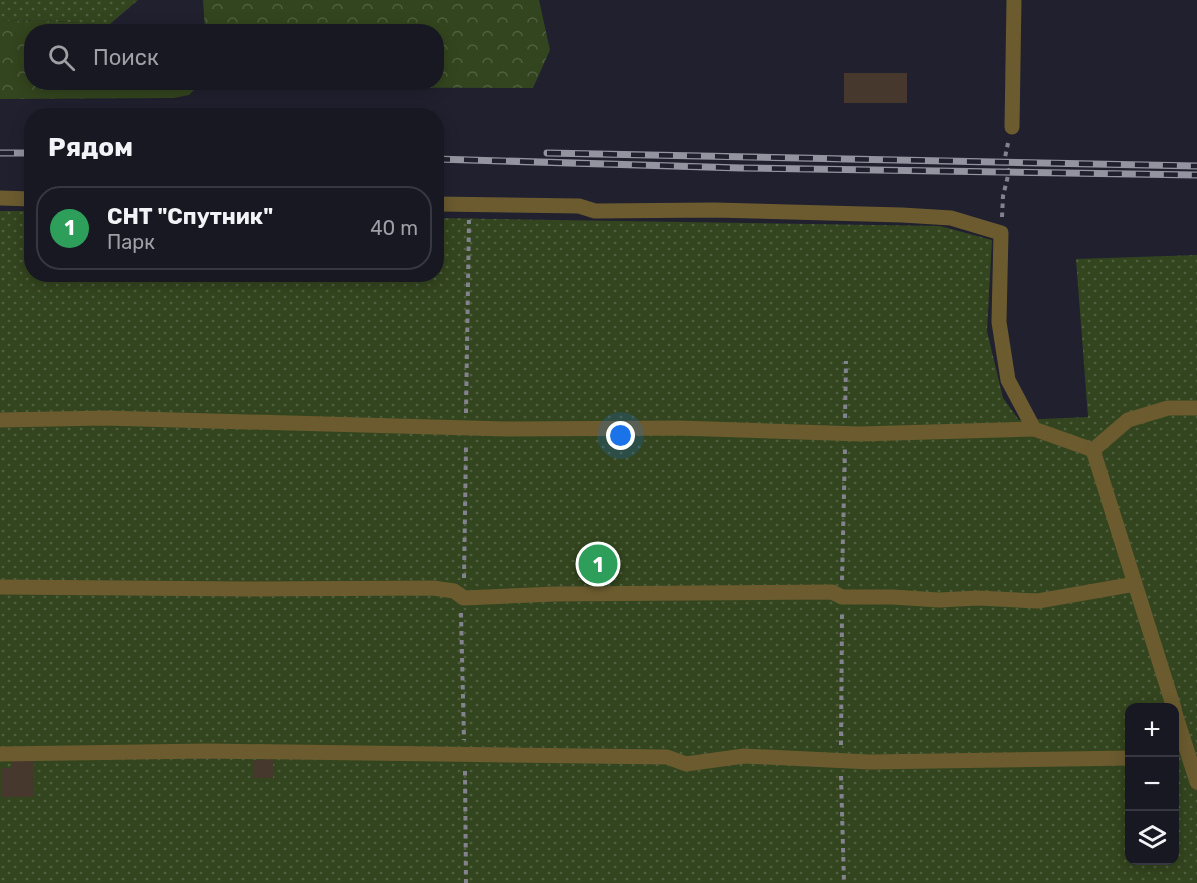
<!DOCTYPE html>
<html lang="ru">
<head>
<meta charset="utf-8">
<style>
	:root { --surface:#181823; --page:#21212b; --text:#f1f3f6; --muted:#9fa0a6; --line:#363741; --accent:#7c3aed }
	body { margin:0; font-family:Rubik,sans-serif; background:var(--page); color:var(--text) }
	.controls { position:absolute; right:18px; bottom:18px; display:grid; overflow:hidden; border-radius:12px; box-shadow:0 3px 15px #0003 }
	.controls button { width:54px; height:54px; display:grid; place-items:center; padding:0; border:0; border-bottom:2px solid var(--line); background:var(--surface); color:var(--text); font:30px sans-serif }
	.you { position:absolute; left:621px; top:436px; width:21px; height:21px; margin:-15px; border:4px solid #fff; border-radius:50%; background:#1a73e8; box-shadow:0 0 0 9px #1a73e833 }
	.badge { display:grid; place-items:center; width:39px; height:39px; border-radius:50%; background:var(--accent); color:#fff; font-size:20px; font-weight:700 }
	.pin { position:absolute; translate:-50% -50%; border:3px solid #fff; box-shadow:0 2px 6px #0006 }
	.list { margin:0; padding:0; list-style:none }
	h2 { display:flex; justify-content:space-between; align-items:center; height:78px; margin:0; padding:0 24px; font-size:26px }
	h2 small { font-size:20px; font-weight:400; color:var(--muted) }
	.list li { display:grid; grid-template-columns:39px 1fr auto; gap:18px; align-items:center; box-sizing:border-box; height:84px; margin:0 12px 12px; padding:0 12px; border:2px solid var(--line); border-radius:24px }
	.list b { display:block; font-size:22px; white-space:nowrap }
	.list p { margin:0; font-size:20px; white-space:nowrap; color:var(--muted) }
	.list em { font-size:20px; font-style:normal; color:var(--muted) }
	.icon { flex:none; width:33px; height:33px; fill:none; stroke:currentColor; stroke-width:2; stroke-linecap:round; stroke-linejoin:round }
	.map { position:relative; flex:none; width:1197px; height:883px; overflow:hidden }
	.search { position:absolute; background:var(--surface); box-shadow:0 3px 15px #0003; left:24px; top:24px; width:420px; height:66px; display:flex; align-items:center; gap:15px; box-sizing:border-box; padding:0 21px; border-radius:24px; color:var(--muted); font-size:22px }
	.panel { position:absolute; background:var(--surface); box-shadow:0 3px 15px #0003; left:24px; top:108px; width:420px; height:174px; border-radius:24px }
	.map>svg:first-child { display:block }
</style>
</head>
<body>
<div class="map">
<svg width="1197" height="883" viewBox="0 0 1197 883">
	<defs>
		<pattern id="grass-dots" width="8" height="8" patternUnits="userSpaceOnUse" patternTransform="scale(1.5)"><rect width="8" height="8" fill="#33451e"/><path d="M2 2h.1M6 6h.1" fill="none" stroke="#505f3f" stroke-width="1.8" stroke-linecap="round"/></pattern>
		<pattern id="forest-crowns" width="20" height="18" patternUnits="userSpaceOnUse" patternTransform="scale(1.5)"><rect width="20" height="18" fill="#33451e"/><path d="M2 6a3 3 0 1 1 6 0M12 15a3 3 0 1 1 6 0" fill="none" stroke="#505f3f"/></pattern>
	</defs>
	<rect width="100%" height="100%" fill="#20202f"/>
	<g fill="url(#grass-dots)" fill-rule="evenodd">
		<path d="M0,0H138L109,25L40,20L0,21Z"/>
		<path d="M0,211H31L32,274H436L437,218L940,226L992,240L987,331L1003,398L1019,420L1088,417L1076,259L1197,255V883H0ZM1130,708H1174V860H1130Z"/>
	</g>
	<g fill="url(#forest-crowns)">
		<path d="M203,0H539L550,50L533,88L262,87L254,83L436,82V32L205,31Z"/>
		<path d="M40,20L109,25L133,31L32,32V82L201,83L189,95L174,98L0,99V21Z"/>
	</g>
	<g fill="#46382c">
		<rect x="844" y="73" width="63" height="30"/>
		<path d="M11,758H34V797H1V768H11Z"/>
		<path d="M273,759V778H253V760Z"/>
	</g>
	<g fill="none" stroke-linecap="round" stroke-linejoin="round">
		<g stroke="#838390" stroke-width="4" stroke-dasharray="4.5 4.5" stroke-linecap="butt">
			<path d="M1002,217L1003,196L1009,172L1004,162L1008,143"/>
			<path d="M466,413L469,220"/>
			<path d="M845,418L846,361"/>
			<path d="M464,578L466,445"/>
			<path d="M842,580L845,449"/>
			<path d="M461,613L464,740"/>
			<path d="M841,745L842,614"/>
			<path d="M465,771L466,883"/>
			<path d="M841,776L844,883"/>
		</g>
		<g stroke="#6b5b2f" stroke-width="15">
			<path d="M1012,127L1014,0"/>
			<path d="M0,198L32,199"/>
			<path d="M436,204L579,206L595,211L714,210L902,215L951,218L1001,233L999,322L1008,380L1034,429L1093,450L1174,708"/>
			<path d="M0,420L105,418L506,429L679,428L860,434L1034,429"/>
			<path d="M1093,450L1128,420L1168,408H1197"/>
			<path d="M0,587L246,589L433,588L454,591L464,598L555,594L832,592L842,597H892L939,600L978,598L1038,601L1135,584"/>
			<path d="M1174,710L1197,782"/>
			<path d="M0,754L208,751L667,757L686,764L744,756L870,762L1130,758"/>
		</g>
		<g stroke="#9494a0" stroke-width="7">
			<g id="rail">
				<path d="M0,153H32"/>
				<path d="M547,153L1197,166"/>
				<path d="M436,159L741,168L1197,175"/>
			</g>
		</g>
		<use href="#rail" stroke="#20202f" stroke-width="4.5" stroke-dasharray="14" stroke-linecap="butt"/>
	</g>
</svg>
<div class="controls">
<button>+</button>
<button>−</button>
<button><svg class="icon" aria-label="layers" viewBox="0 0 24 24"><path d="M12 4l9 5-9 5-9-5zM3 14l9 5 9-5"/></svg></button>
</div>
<div class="you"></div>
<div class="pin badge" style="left:598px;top:564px;background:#2e9e5b">1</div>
<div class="search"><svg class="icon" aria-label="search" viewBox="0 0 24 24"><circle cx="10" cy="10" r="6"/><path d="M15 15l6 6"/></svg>Поиск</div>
<section class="panel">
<h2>Рядом<small></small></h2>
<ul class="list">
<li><span class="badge" style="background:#2e9e5b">1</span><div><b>СНТ &quot;Спутник&quot;</b><p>Парк</p></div><em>40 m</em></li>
</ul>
</section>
</div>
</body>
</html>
